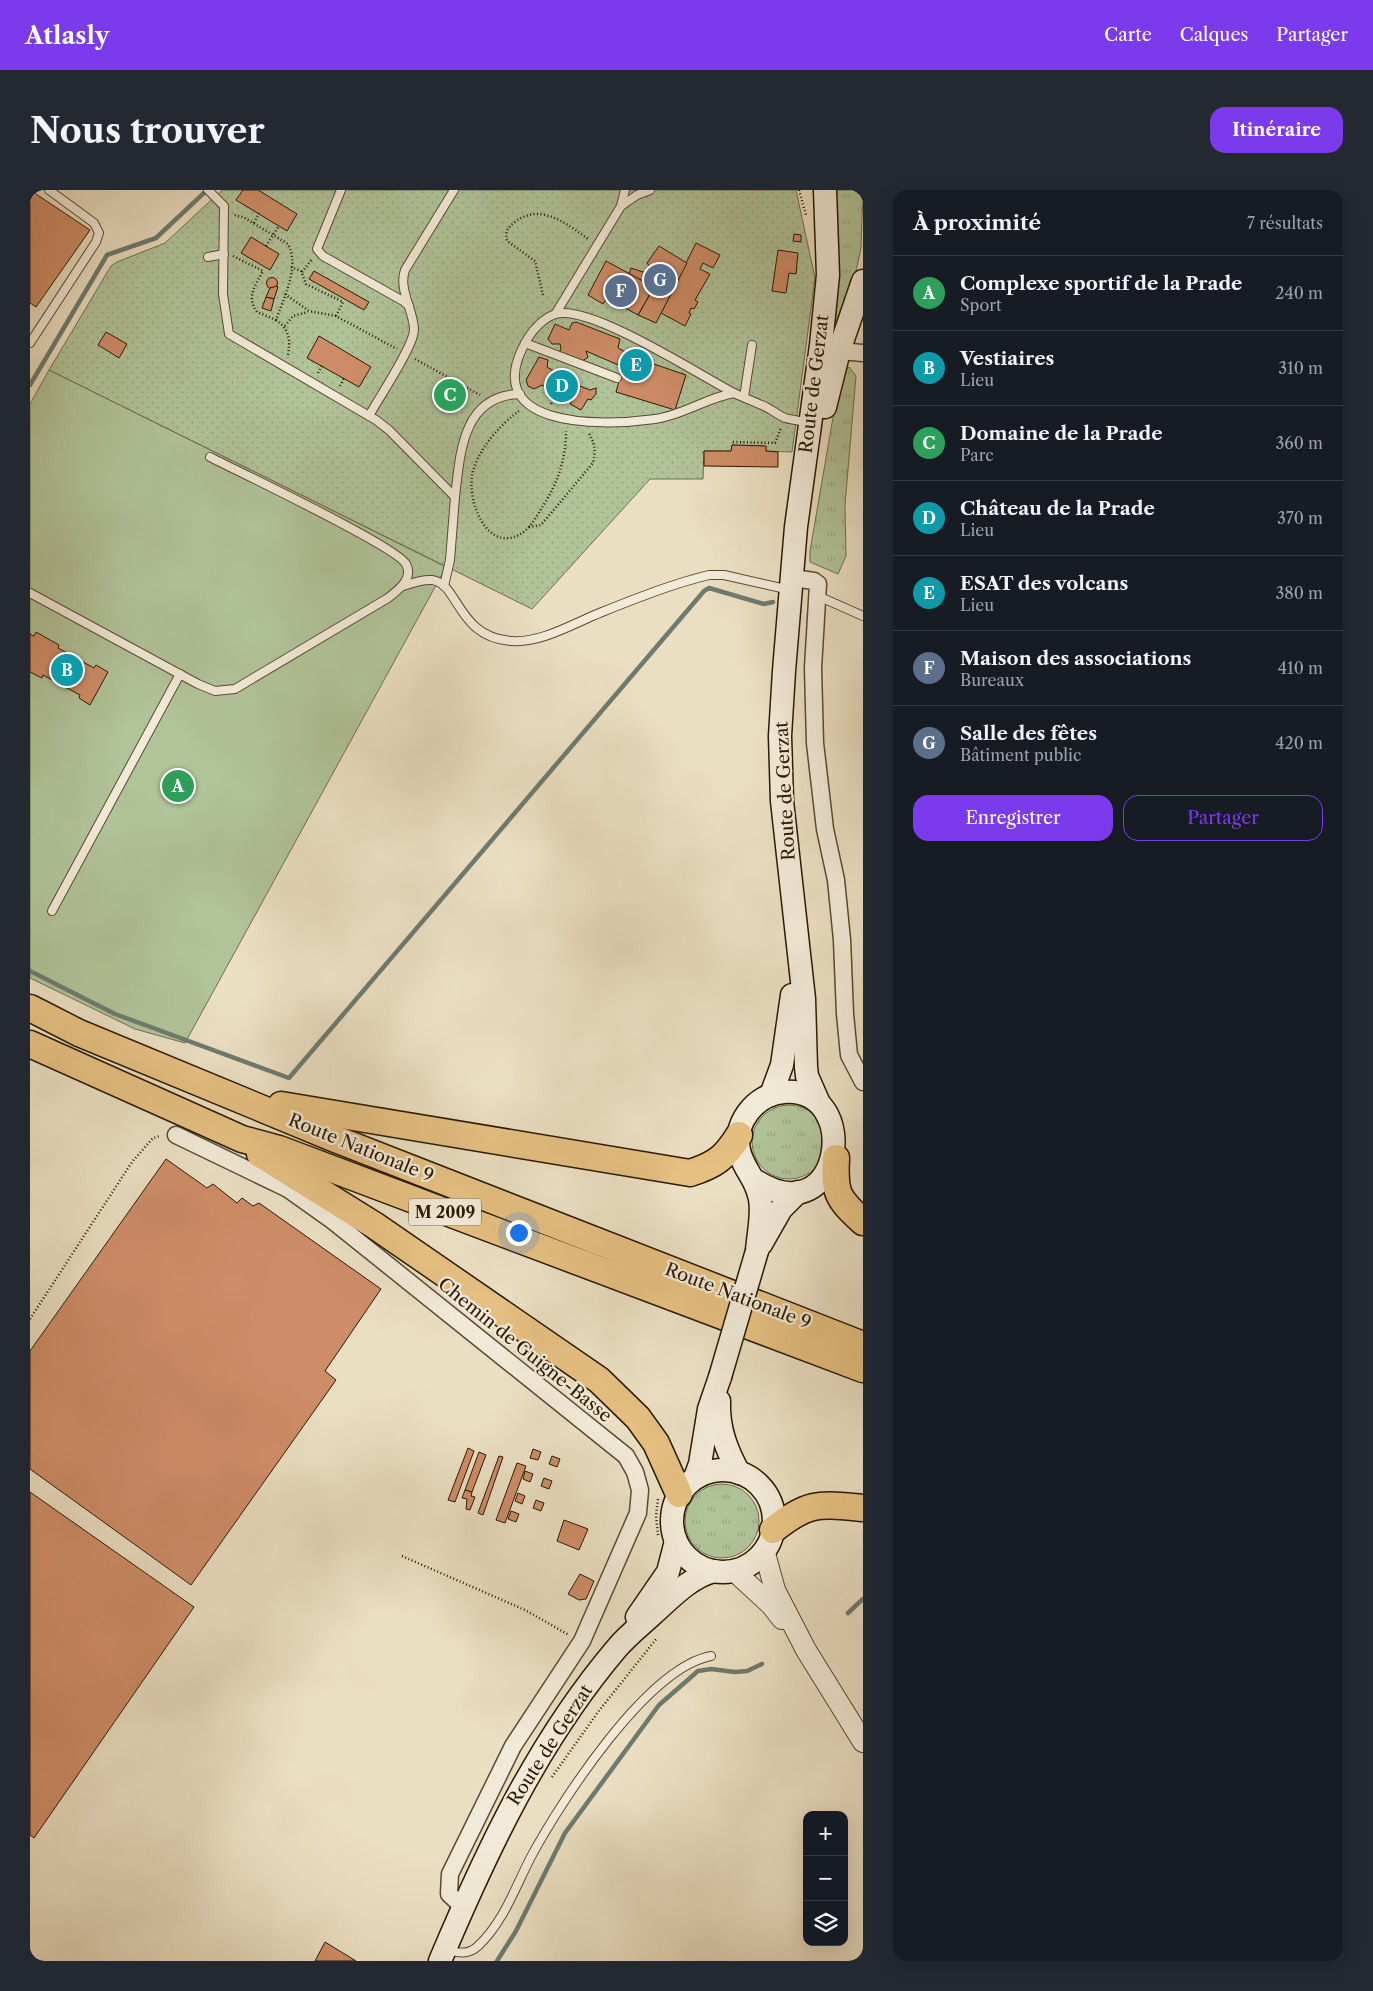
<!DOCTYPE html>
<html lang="fr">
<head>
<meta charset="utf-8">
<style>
	:root { --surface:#171b24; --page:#242831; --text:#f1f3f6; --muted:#9ea1a6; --line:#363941; --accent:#7c3aed }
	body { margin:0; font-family:"Libre Caslon Text",serif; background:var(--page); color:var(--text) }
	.controls { position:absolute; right:15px; bottom:15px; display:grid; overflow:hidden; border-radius:10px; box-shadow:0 5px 20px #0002 }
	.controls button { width:45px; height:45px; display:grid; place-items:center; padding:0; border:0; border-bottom:1px solid var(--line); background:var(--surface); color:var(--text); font:25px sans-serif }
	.you { position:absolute; left:488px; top:1042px; width:18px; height:18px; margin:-12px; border:4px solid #fff; border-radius:50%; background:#1a73e8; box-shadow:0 0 0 8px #1a73e833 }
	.badge { display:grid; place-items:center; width:32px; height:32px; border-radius:50%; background:var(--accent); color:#fff; font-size:16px; font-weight:700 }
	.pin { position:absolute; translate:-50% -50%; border:2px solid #fff; box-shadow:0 1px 5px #0006 }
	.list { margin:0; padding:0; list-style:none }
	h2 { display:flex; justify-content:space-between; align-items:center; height:65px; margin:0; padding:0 20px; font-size:21px }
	h2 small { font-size:16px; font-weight:400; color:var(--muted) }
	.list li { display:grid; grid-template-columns:32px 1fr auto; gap:15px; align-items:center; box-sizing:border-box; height:75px; padding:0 20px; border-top:1px solid var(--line) }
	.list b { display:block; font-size:19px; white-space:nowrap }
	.list p { margin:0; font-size:16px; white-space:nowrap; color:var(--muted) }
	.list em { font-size:16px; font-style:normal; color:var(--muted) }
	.actions { display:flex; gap:10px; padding:15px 20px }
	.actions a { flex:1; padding:11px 0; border:1px solid var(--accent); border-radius:15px; text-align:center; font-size:18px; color:var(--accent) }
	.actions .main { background:var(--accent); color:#fff }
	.icon { flex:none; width:28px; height:28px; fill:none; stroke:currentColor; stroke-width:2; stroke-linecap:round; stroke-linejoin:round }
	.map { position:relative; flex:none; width:833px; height:1771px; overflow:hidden; border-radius:15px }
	header { display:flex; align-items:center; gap:30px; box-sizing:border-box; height:70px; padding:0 25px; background:var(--accent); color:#fff }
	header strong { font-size:24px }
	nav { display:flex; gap:28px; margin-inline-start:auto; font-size:18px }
	.intro { display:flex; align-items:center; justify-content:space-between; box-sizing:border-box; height:120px; padding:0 30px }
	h1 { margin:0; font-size:35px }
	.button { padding:12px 22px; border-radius:15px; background:var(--accent); color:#fff; font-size:18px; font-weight:700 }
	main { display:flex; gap:30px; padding:0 30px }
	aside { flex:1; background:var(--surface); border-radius:15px; box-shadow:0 5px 20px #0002 }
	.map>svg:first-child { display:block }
</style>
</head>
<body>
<header>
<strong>Atlasly</strong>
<nav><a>Carte</a><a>Calques</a><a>Partager</a></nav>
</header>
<div class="intro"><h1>Nous trouver</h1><a class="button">Itinéraire</a></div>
<main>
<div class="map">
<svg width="833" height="1771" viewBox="0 0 833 1771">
	<defs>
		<pattern id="grass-tufts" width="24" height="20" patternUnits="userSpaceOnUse" patternTransform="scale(1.25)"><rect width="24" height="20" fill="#b1c399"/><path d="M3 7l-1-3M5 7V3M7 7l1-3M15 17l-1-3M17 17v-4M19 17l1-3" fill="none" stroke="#98a782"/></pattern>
		<pattern id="park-dots" width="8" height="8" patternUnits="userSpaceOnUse" patternTransform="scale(1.25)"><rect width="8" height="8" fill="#b1c399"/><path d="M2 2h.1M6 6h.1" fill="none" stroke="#98a782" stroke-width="1.8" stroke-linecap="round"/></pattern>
	</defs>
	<rect width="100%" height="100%" fill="#ebdfc3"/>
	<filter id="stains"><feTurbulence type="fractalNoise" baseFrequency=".004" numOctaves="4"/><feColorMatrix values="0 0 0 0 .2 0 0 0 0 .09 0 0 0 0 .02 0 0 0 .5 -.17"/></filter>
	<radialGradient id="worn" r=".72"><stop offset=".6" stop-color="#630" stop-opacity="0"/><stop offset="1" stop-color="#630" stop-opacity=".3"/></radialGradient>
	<g fill="url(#grass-tufts)" stroke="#6e6e4e">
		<path d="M801,0H833L831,58L824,90L802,163Z"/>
		<path d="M819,177L826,186L815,315L816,366L808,384L780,372V361L810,187Z"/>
		<circle cx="759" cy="952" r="37"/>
		<circle cx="692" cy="1331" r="37"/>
	</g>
	<path fill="url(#park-dots)" stroke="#6e6e4e" d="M192,0H766L785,88L762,262L736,261L735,256L702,255L701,261H674L673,289H620L502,419L19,180L81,76L87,72L135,53Z"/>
	<path fill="#b1c399" stroke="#6e6e4e" d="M19,180L416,377L155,853L105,839L0,788V214Z"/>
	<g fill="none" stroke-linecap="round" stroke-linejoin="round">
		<g stroke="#6d7b70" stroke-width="4.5">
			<path d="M0,195L77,65L126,48L177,0"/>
			<path d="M0,781L85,824L259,888L674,401L679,398L734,414L743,412"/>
			<path d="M818,1423L833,1409"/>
			<path d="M467,1771L486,1741L535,1643L629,1515L668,1481L681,1479L705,1482L717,1481L732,1474"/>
		</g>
	</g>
	<g fill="#ce8d68" stroke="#2a1903">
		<path d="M0,0L60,40L6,117L0,113Z"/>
		<path d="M213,0H228L267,24L257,41L206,10Z"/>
		<path d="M764,44L771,45V52L763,51Z"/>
		<path d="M221,47L249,64L240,80L211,63Z"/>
		<path d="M666,53L690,65L683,78L673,73L670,79L680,84L665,110L668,112L664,119L661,118L659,123L661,124L655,136L631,123Z"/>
		<path d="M629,56L657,73L626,133L608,125L624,97L599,84L601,78L616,83L620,77L617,73Z"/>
		<path d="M748,60L768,63L766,84L759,83L756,103L742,101Z"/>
		<path d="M576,71L624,97L608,125L577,108L573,114L558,105Z"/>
		<path d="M284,81L339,112L334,120L279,89Z"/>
		<circle cx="242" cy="93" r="5.5"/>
		<path d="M247,96L248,97L244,109L236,107L240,98Z"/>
		<path d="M236,107L244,109L241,121L232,118Z"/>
		<path d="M546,132L590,149L588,158L609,169L656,185L645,220L586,202L593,177L556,161L558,167L551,172L529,163L531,158L530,154H522L518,149L525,134L539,140L542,133Z"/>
		<path d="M76,142L97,154L89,168L68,155Z"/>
		<path d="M289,146L341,177L329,197L277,168Z"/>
		<path d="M509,167L518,170L517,177L550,196L560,200L566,198V204L561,210L558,209L551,220L540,214L542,211L512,195L504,199L498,196L496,190Z"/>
		<path d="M702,255L736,256V261L748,262V277L674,276V261H701Z"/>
		<path d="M6,442L29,455L28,458L64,478L66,475L78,482L60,515L49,508L50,505L13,485L12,488L0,482V444L4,446Z"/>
		<path d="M136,969L177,998L183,994L207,1013L212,1008L223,1016L229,1013L351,1099L295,1181L306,1190L161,1395L0,1279V1161Z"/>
		<path d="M438,1258L444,1261L425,1312L418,1310Z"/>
		<path d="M503,1259L511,1262L508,1270L500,1268Z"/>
		<path d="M449,1262L456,1265L442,1302L435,1300Z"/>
		<path d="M469,1266L473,1267L453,1325L448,1323Z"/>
		<path d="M522,1266L530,1269L527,1277L519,1274Z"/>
		<path d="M487,1273L496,1276L475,1333L466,1330Z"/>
		<path d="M495,1281L503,1284L500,1292L493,1289Z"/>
		<path d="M514,1288L522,1291L519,1299L511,1296Z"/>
		<path d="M435,1300L442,1302L441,1306L445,1307L440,1320L436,1319L437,1309L432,1308Z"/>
		<path d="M0,1302L164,1417L4,1648L0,1645Z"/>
		<path d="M488,1303L495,1306L492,1314L485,1311Z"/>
		<path d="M506,1310L514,1313L511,1321L503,1318Z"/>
		<path d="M481,1321L489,1324L486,1332L478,1329Z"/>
		<path d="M534,1330L558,1339L549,1360L527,1351Z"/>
		<path d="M550,1384L564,1391L556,1409L549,1410L538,1404Z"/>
		<path d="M295,1752L326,1771H285Z"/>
	</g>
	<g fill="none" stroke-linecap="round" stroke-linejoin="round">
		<g stroke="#5a4a33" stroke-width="10">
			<g id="service">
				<path d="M178,0L194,16L193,104L199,144L346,230L359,240L425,307L420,370L414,396"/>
				<path d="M311,0L287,59L293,66L373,111L379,116"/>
				<path d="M591,16L595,0"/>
				<path d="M178,67L194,64"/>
				<path d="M526,123L591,16L607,5L620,0"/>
				<path d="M0,153L66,52L69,43L64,33L19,0"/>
				<path d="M495,153L587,188"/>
				<path d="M704,203C676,208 653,225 625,229C569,237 444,238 498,148C504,138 515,127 526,124C560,114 671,186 704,203C714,208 725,212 736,217C742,220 748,225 755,228C762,230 771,231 778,232"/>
				<path d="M714,207L722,155"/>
				<path d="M339,226C348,209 384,156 384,140C384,120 368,100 375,80L424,0"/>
				<path d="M425,307C430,265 432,205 490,204"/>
				<path d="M373,396C382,393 392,389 402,390C429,393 427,448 482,451C512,453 544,433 572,422C607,408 642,394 679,385H694L760,400"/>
				<path d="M0,403L168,494L185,501L205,499L358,408C368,400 384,389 376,374C366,356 209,282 180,267"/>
				<path d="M788,406L833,426"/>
				<path d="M22,721L150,484"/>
				<path d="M417,1760C428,1763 439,1765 448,1756C474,1732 486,1695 502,1665C532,1610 617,1478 681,1466"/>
			</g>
		</g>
		<g stroke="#5a4a33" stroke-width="19">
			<g id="minor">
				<path d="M809,161L833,163"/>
				<path d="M763,388L784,391L788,394L783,478L785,553L795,639L806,690L812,750L815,824L819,865L833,892"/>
				<path d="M146,945L258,999L303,1031L596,1266L605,1282L610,1300L608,1323L552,1451L483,1556L420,1684L419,1704L433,1717"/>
			</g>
		</g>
		<g stroke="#5a4a33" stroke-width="22">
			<g id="tertiary">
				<path d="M734,1360L745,1400L776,1460L833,1552"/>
				<path d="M704,1381L741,1415L752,1429"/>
			</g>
		</g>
		<g stroke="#2a1903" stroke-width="25">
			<g id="secondary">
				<path d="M795,217L809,161L833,91"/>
				<path d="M741,905L752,875L762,805"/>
				<path d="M788,911L777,886L776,877L774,809L752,611L750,546L754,481L766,337L791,155L798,85L795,0"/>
				<path d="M726,991C813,1046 833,896 754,902C725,904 701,935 710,964C716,983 726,988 730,1009C733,1025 728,1045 727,1061"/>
				<path d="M731,1054L751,1019L768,1002"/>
				<path d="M689,1211C688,1238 696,1259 709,1283"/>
				<circle cx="693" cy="1331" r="51"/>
				<path d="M665,1288L670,1274L679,1219L690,1187"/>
				<path d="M607,1427L638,1382L646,1351"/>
				<path d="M410,1771C457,1660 508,1551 587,1458C597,1446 611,1435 623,1424C642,1407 659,1388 684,1381"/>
			</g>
		</g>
		<g stroke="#2a1903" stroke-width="29">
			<g id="trunk">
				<path d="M0,818L49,843L303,948L833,1155"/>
				<path d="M0,854L212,949L249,959L833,1179"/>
				<path d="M251,915L660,983C685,975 695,968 709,945"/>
				<path d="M230,964L344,1035L569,1190L608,1228L626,1253L649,1304"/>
				<path d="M806,968C804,1003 807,1008 833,1032"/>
				<path d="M743,1340C779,1311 789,1314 833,1318"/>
			</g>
		</g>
		<g stroke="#2a1903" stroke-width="2.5" stroke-dasharray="1 2.5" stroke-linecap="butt">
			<path d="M769,0L776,25"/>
			<path d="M224,33L229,23"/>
			<path d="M236,56L249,36"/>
			<path d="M203,66L233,81C225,96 216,107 227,122L246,130C254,108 270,76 258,54L213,27L204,25"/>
			<path d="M261,77L271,81L276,94L313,112L306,126L367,159"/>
			<path d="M272,82L282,69"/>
			<path d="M255,104L279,121L306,126"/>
			<path d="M513,105L505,71L477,51C475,42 477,38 485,32C510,12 537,34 558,49"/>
			<path d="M246,130C259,139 261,150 258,165"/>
			<path d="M255,136L263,126L278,122"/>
			<path d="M385,169L450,205"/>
			<path d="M288,183L292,176"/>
			<path d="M310,196L314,188"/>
			<path d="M521,214L527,203"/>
			<path d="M489,221C470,235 450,257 443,281C435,309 458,369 495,341C502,335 508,324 513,316C528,292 536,269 536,241"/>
			<path d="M703,252L745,253L751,238"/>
			<path d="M499,337L511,335L563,273C566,260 565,253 558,242"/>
			<path d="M0,1129L102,972L123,948L130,946"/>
			<path d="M628,1345L626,1326L628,1309"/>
			<path d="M372,1366L495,1420L539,1445"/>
			<path d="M522,1587L568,1522L627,1448"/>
		</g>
		<use href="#service" stroke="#f2ead8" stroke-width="8"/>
		<use href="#minor" stroke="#f2ead8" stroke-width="16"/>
		<use href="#tertiary" stroke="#f2ead8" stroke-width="20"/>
		<use href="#secondary" stroke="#f2ead8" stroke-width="22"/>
		<use href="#trunk" stroke="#e6c082" stroke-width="26"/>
		<g stroke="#2a1903" stroke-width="25" stroke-linecap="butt">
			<path id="secondary-bridge" d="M690,1187L727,1061"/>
		</g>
		<use href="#secondary-bridge" stroke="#f2ead8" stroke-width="22"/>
	</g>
	<g text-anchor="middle" stroke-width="4.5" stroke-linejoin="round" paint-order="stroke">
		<rect fill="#f2ead8" stroke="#665843" stroke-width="1" x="379" y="1008.5" width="72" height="27" rx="4"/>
		<g font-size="16" font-weight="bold" fill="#2a1903">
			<text x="415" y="1028">M 2009</text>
		</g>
		<g font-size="18" fill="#2a1903" stroke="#f2ead8">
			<text transform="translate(784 194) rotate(-83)" y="6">Route de Gerzat</text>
			<text transform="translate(755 601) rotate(-93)" y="6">Route de Gerzat</text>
			<text transform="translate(331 958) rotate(22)" y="6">Route Nationale 9</text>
			<text transform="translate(708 1106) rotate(21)" y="6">Route Nationale 9</text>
			<text transform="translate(495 1160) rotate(39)" y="6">Chemin de Guigne-Basse</text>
			<text transform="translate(520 1555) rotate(-57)" y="6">Route de Gerzat</text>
		</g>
	</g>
	<rect width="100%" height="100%" filter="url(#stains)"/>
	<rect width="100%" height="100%" fill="url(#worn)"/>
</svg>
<div class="controls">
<button>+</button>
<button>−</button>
<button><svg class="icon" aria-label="layers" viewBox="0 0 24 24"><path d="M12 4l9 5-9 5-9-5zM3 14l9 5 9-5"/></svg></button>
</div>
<div class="you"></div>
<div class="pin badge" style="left:148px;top:596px;background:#2e9e5b">A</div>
<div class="pin badge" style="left:37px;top:480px;background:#0f9aa8">B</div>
<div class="pin badge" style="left:420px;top:205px;background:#2e9e5b">C</div>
<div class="pin badge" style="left:532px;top:196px;background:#0f9aa8">D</div>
<div class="pin badge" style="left:606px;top:175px;background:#0f9aa8">E</div>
<div class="pin badge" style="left:591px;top:101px;background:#5c6f8a">F</div>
<div class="pin badge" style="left:630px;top:90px;background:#5c6f8a">G</div>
</div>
<aside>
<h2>À proximité<small>7 résultats</small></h2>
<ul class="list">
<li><span class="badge" style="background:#2e9e5b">A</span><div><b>Complexe sportif de la Prade</b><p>Sport</p></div><em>240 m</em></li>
<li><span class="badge" style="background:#0f9aa8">B</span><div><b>Vestiaires</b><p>Lieu</p></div><em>310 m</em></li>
<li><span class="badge" style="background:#2e9e5b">C</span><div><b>Domaine de la Prade</b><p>Parc</p></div><em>360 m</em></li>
<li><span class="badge" style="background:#0f9aa8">D</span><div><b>Château de la Prade</b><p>Lieu</p></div><em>370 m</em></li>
<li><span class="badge" style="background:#0f9aa8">E</span><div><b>ESAT des volcans</b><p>Lieu</p></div><em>380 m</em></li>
<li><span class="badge" style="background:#5c6f8a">F</span><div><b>Maison des associations</b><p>Bureaux</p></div><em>410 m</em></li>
<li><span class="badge" style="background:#5c6f8a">G</span><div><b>Salle des fêtes</b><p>Bâtiment public</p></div><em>420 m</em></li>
</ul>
<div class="actions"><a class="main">Enregistrer</a><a>Partager</a></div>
</aside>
</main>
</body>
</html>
